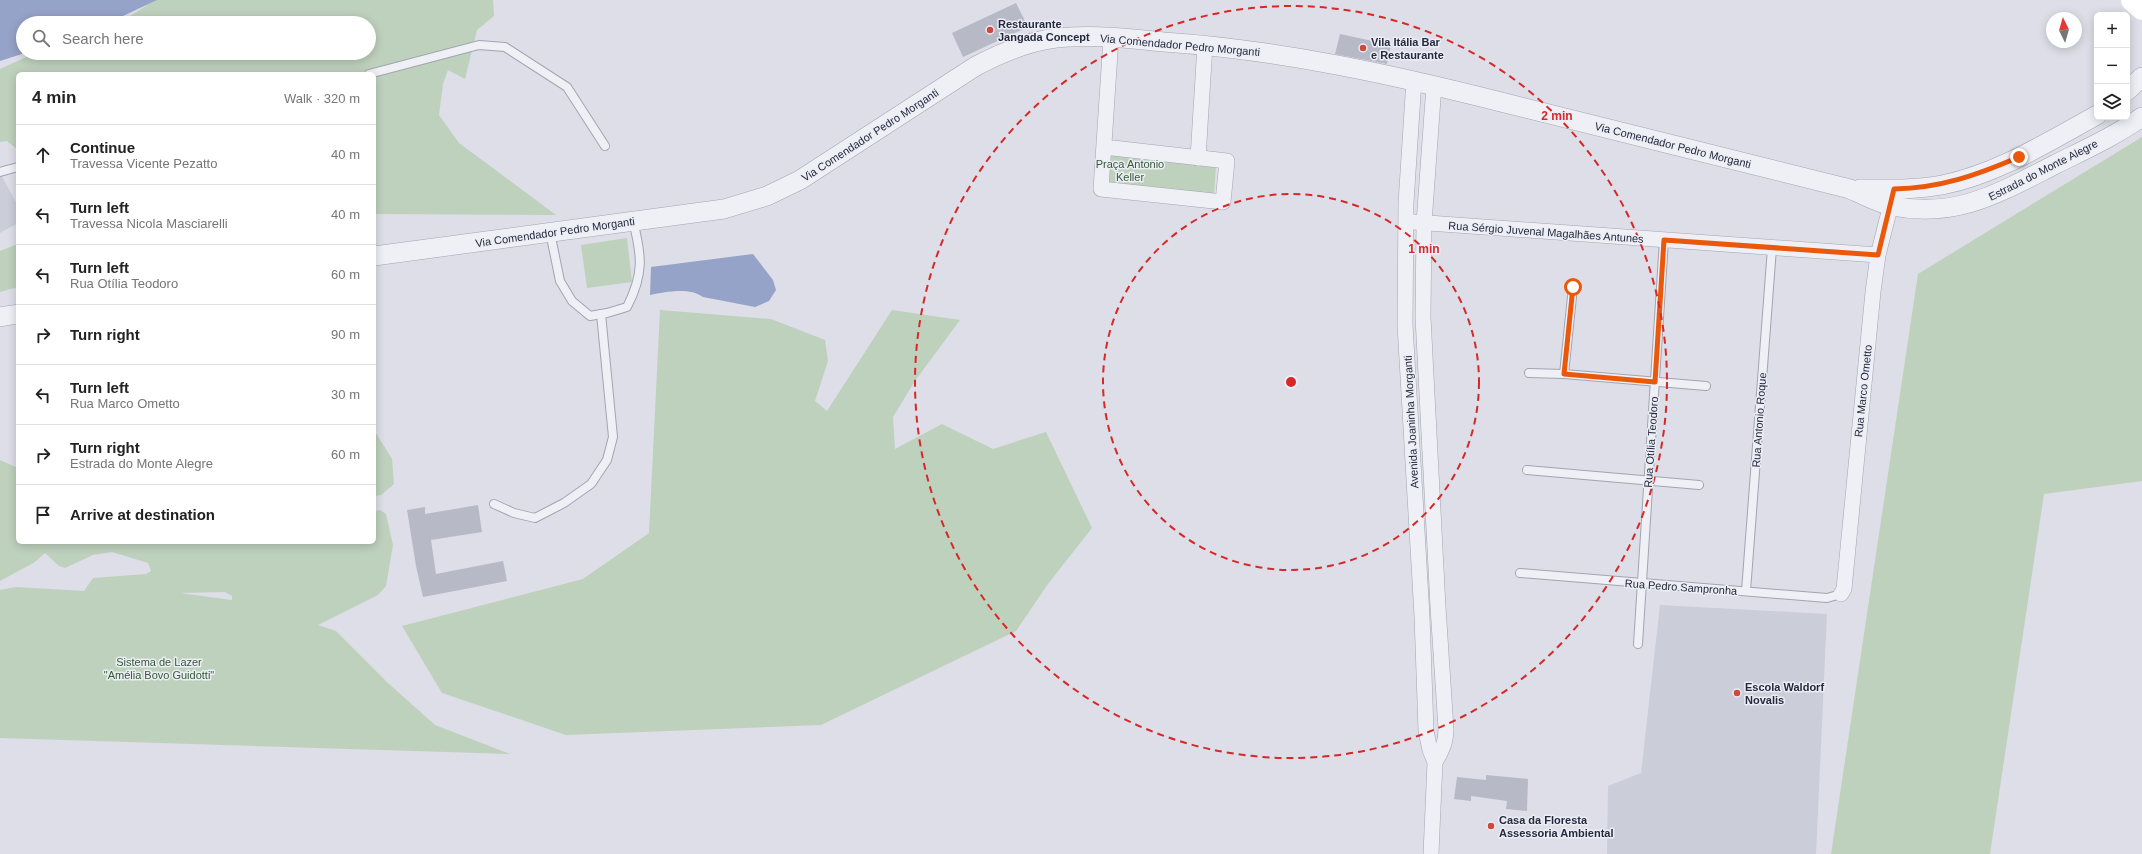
<!DOCTYPE html>
<html lang="en">
<head>
<meta charset="utf-8">
<style>
	:root { --surface:#fff; --page:#f2f2f2; --text:#222; --muted:#767676; --line:#e0e0e0 }
	body { margin:0; font-family:Arial,sans-serif; background:var(--page); color:var(--text) }
	.controls { position:absolute; right:12px; top:12px; display:grid; overflow:hidden; border-radius:6px; box-shadow:0 2px 10px #0003 }
	.controls button { width:36px; height:36px; display:grid; place-items:center; padding:0; border:0; border-bottom:1px solid var(--line); background:var(--surface); color:var(--text); font:20px sans-serif }
	.compass { position:absolute; left:2046px; top:12px; width:36px; height:36px; border-radius:50%; background:var(--surface); box-shadow:0 2px 10px #0003; rotate:355deg }
	.stop { position:absolute; width:12px; height:12px; margin:-9px; border:3px solid #ea580c; border-radius:50%; background:#fff }
	.stop.end { background:#ea580c; border-color:#fff; box-shadow:0 1px 4px #0008 }
	.list { margin:0; padding:0; list-style:none }
	h2 { display:flex; justify-content:space-between; align-items:center; height:52px; margin:0; padding:0 16px; font-size:17px }
	h2 small { font-size:13px; font-weight:400; color:var(--muted) }
	.list li { display:grid; grid-template-columns:26px 1fr auto; gap:12px; align-items:center; box-sizing:border-box; height:60px; padding:0 16px; border-top:1px solid var(--line) }
	.list b { display:block; font-size:15px; white-space:nowrap }
	.list p { margin:0; font-size:13px; white-space:nowrap; color:var(--muted) }
	.list em { font-size:13px; font-style:normal; color:var(--muted) }
	.icon { flex:none; width:22px; height:22px; fill:none; stroke:currentColor; stroke-width:2; stroke-linecap:round; stroke-linejoin:round }
	.map { position:relative; flex:none; width:2142px; height:854px; overflow:hidden }
	.search { position:absolute; background:var(--surface); box-shadow:0 2px 10px #0003; left:16px; top:16px; width:360px; height:44px; display:flex; align-items:center; gap:10px; box-sizing:border-box; padding:0 14px; border-radius:22px; color:var(--muted); font-size:15px }
	.panel { position:absolute; background:var(--surface); box-shadow:0 2px 10px #0003; left:16px; top:72px; width:360px; height:472px; border-radius:6px }
	.map>svg:first-child { display:block }
</style>
</head>
<body>
<div class="map">
<svg width="2142" height="854" viewBox="0 0 2142 854">
	<rect width="100%" height="100%" fill="#dddee7"/>
	<g fill="#cbcdd9">
		<path d="M0,173L18,206V223L0,233Z"/>
		<path d="M1660,605L1827,614L1816,854H1607L1608,786L1641,773Z"/>
	</g>
	<g fill="#bed1bd" fill-rule="evenodd">
		<path d="M155,0H493L494,16L477,30L465,79L448,70L443,84L439,115L459,143L556,215L374,214V74H18V150L7,141L0,142V69L35,53H369V23H113L124,20Z"/>
		<path d="M2142,137V481L2044,494L1990,854H1831L1918,274Z"/>
		<path d="M1109,152L1216,165L1214,196L1106,184Z"/>
		<path d="M627,238L632,282L587,288L581,245Z"/>
		<path d="M18,244V287L0,292V251Z"/>
		<path d="M660,310L771,319L825,340L828,361L815,401L827,411L892,310L960,320L915,381L893,417L895,449L942,424L993,449L1046,432L1092,528L1048,584L1016,631L821,725L566,735L442,693L402,626L583,579L649,533Z"/>
		<path d="M374,430L392,459L394,484L381,495L374,496Z"/>
		<path d="M0,460L18,468V542H374V511L380,510L386,514L393,545L386,586L378,595L318,625L336,631L388,683L435,725L510,754L0,738V590L16,587L84,591L93,578L146,574L151,571L148,563L112,552L93,555L65,568L59,566L45,553L35,562L0,581ZM225,592L232,596V600L180,593Z"/>
	</g>
	<g fill="#96a3c8">
		<path d="M0,0H157L108,23H23V53H25L0,61Z"/>
		<path d="M753,254L773,280L776,290L769,301L755,307L703,297C689,287 666,292 650,295L651,267Z"/>
	</g>
	<g fill="#b7b9c7">
		<path d="M1016,3L1028,27L963,57L952,33Z"/>
		<path d="M1340,34L1391,45L1387,64L1335,54Z"/>
		<path d="M478,505L482,532L431,540L436,574L503,561L507,581L423,597L416,566L407,510L425,507V514Z"/>
		<path d="M1486,775L1528,779L1527,811L1506,809L1507,801L1471,796V801L1454,799L1457,777L1486,780Z"/>
	</g>
	<g fill="none" stroke-linecap="round" stroke-linejoin="round">
		<g stroke="#a2a4b1" stroke-width="10">
			<g id="service">
				<path d="M369,74L479,45L505,47L567,87L605,146"/>
				<path d="M0,172L18,167"/>
				<path d="M550,232L560,281L572,301L590,316L607,313L627,307C644,274 642,256 633,221"/>
				<path d="M1529,373L1564,374L1706,386"/>
				<path d="M1564,374L1573,287"/>
				<path d="M1527,470L1699,485"/>
				<path d="M494,504L514,513L535,518L564,503L591,484L607,460L613,437L601,314"/>
				<path d="M1520,573L1827,598L1841,594"/>
				<path d="M1746,591L1772,248"/>
				<path d="M1638,644L1664,240"/>
			</g>
		</g>
		<g stroke="#a2a4b1" stroke-width="16">
			<g id="minor">
				<path d="M1414,80L1406,203L1405,325L1422,616L1426,731L1430,750L1435,762L1431,854"/>
				<path d="M1434,85L1424,223L1423,317L1438,607L1446,729C1446,742 1442,751 1435,762"/>
				<path d="M1104,147L1227,161L1223,202L1101,189L1111,38"/>
				<path d="M1198,158L1205,45"/>
				<path d="M1414,222L1878,255"/>
				<path d="M1841,594L1844,589L1873,292L1878,255L1893,196"/>
			</g>
		</g>
		<g stroke="#a2a4b1" stroke-width="20">
			<g id="tertiary">
				<path d="M2127,91L2142,77"/>
				<path d="M1860,189C1888,189 1915,190 1942,185C1997,174 2048,142 2097,115"/>
				<path d="M374,256L724,209L767,196L800,180L976,66C1005,51 1036,38 1070,37C1101,35 1133,39 1164,42C1281,50 1395,75 1509,104C1623,132 1736,161 1850,189C1863,195 1878,203 1892,206C1956,219 1999,193 2054,165C2084,150 2115,136 2142,117"/>
				<path d="M0,317L18,314"/>
			</g>
		</g>
		<use href="#service" stroke="#eff0f5" stroke-width="8"/>
		<use href="#minor" stroke="#eff0f5" stroke-width="15"/>
		<use href="#tertiary" stroke="#eff0f5" stroke-width="19"/>
		<path stroke="#fff" stroke-width="22" d="M2132,0L2142,9"/>
	</g>
	<g fill="none" stroke-linecap="round" stroke-linejoin="round">
		<path stroke="#ea580c" stroke-width="5" d="M1573,287L1564,374L1655,382L1664,240L1878,255L1894,189C1941,188 1977,175 2019,157"/>
	</g>
	<g fill="none" stroke="#d62828" stroke-width="2" stroke-dasharray="7 5">
		<circle cx="1291" cy="382" r="188"/>
		<circle cx="1291" cy="382" r="376"/>
	</g>
	<g fill="#d0483d" stroke="#eceef5" stroke-width="1.5">
		<circle cx="990" cy="30" r="4"/>
		<circle cx="1363" cy="48" r="4"/>
		<circle cx="1737" cy="693" r="4"/>
		<circle cx="1491" cy="826" r="4"/>
	</g>
	<g text-anchor="middle" stroke-width="3" stroke-linejoin="round" paint-order="stroke">
		<g font-size="11" font-weight="bold" fill="#26293e" stroke="#eceef5" text-anchor="start">
			<text x="998" y="28">Restaurante<tspan x="998" dy="13">Jangada Concept</tspan></text>
			<text x="1371" y="46">Vila Itália Bar<tspan x="1371" dy="13">e Restaurante</tspan></text>
			<text x="1745" y="691">Escola Waldorf<tspan x="1745" dy="13">Novalis</tspan></text>
			<text x="1499" y="824">Casa da Floresta<tspan x="1499" dy="13">Assessoria Ambiental</tspan></text>
		</g>
		<g font-size="11" fill="#26293e" stroke="#eceef5">
			<text transform="translate(1180 45) rotate(5)" y="4">Via Comendador Pedro Morganti</text>
			<text transform="translate(870 135) rotate(-33)" y="4">Via Comendador Pedro Morganti</text>
			<text transform="translate(1673 145) rotate(14)" y="4">Via Comendador Pedro Morganti</text>
			<text transform="translate(2043 170) rotate(-27)" y="4">Estrada do Monte Alegre</text>
			<text transform="translate(555 232) rotate(-8)" y="4">Via Comendador Pedro Morganti</text>
			<text transform="translate(1546 232) rotate(4)" y="4">Rua Sérgio Juvenal Magalhães Antunes</text>
			<text transform="translate(1863 391) rotate(-84)" y="4">Rua Marco Ometto</text>
			<text transform="translate(1759 420) rotate(-86)" y="4">Rua Antonio Roque</text>
			<text transform="translate(1411 422) rotate(-93)" y="4">Avenida Joaninha Morganti</text>
			<text transform="translate(1651 442) rotate(-86)" y="4">Rua Otília Teodoro</text>
			<text transform="translate(1681 587) rotate(4)" y="4">Rua Pedro Sampronha</text>
		</g>
		<g font-size="11" fill="#335a34" stroke="#eceef5">
			<text x="1130" y="168">Praça Antonio<tspan x="1130" dy="13">Keller</tspan></text>
			<text x="159" y="666">Sistema de Lazer<tspan x="159" dy="13">"Amélia Bovo Guidotti"</tspan></text>
		</g>
	</g>
	<circle cx="1291" cy="382" r="6" fill="#d62828" stroke="#eceef5" stroke-width="2"/>
	<g font-size="12" text-anchor="middle" font-weight="bold" fill="#d62828" stroke="#eceef5" stroke-width="3" stroke-linejoin="round" paint-order="stroke">
		<text x="1557" y="120">2 min</text>
		<text x="1424" y="253">1 min</text>
	</g>
</svg>
<div class="controls">
<button>+</button>
<button>−</button>
<button><svg class="icon" aria-label="layers" viewBox="0 0 24 24"><path d="M12 4l9 5-9 5-9-5zM3 14l9 5 9-5"/></svg></button>
</div>
<svg class="compass" viewBox="-18 -18 36 36"><path d="M0-13l5 13h-10z" fill="#e53935"/><path d="M0 13l5-13h-10z" fill="#767676"/></svg>
<div class="stop" style="left:1573px;top:287px"></div>
<div class="stop end" style="left:2019px;top:157px"></div>
<div class="search"><svg class="icon" aria-label="search" viewBox="0 0 24 24"><circle cx="10" cy="10" r="6"/><path d="M15 15l6 6"/></svg>Search here</div>
<section class="panel">
<h2>4 min<small>Walk · 320 m</small></h2>
<ul class="list">
<li><svg class="icon" aria-label="ahead" viewBox="0 0 24 24"><path d="M12 20V5M6 11l6-6 6 6"/></svg><div><b>Continue</b><p>Travessa Vicente Pezatto</p></div><em>40 m</em></li>
<li><svg class="icon" aria-label="left" viewBox="0 0 24 24"><path d="M17 20v-9H6M10 6l-5 5 5 5"/></svg><div><b>Turn left</b><p>Travessa Nicola Masciarelli</p></div><em>40 m</em></li>
<li><svg class="icon" aria-label="left" viewBox="0 0 24 24"><path d="M17 20v-9H6M10 6l-5 5 5 5"/></svg><div><b>Turn left</b><p>Rua Otília Teodoro</p></div><em>60 m</em></li>
<li><svg class="icon" aria-label="right" viewBox="0 0 24 24"><path d="M7 20v-9h11M14 6l5 5-5 5"/></svg><div><b>Turn right</b></div><em>90 m</em></li>
<li><svg class="icon" aria-label="left" viewBox="0 0 24 24"><path d="M17 20v-9H6M10 6l-5 5 5 5"/></svg><div><b>Turn left</b><p>Rua Marco Ometto</p></div><em>30 m</em></li>
<li><svg class="icon" aria-label="right" viewBox="0 0 24 24"><path d="M7 20v-9h11M14 6l5 5-5 5"/></svg><div><b>Turn right</b><p>Estrada do Monte Alegre</p></div><em>60 m</em></li>
<li><svg class="icon" aria-label="arrive" viewBox="0 0 24 24"><path d="M6 21V4h12l-3 4 3 4H6"/></svg><div><b>Arrive at destination</b></div></li>
</ul>
</section>
</div>
</body>
</html>
